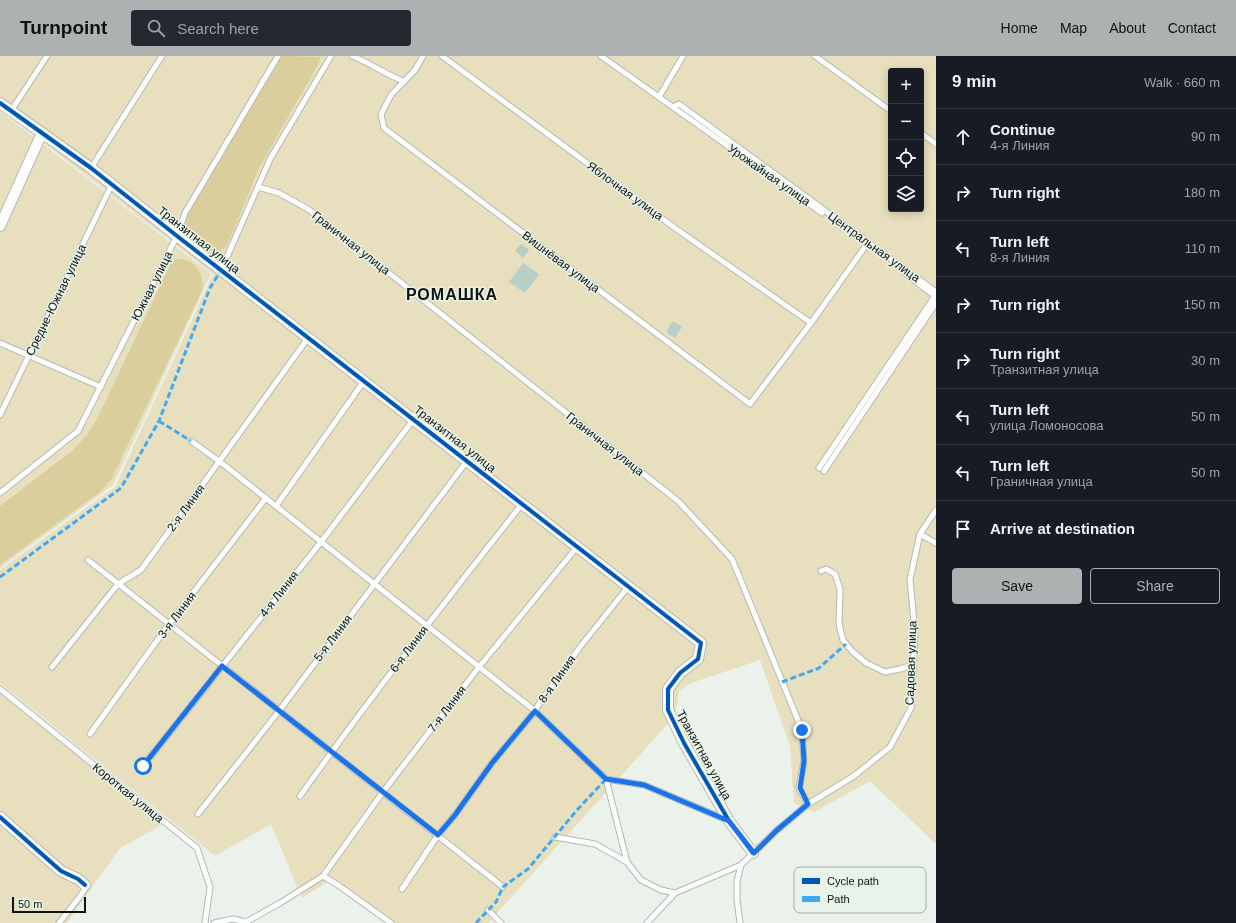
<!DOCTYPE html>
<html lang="en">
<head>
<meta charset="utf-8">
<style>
	:root { --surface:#171b24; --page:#242831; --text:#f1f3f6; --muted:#9ea1a6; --line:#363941; --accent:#aeb1b1 }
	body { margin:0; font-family:Helvetica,sans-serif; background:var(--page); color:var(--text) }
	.controls { position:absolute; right:12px; top:12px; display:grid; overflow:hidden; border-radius:4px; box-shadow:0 2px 10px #0003 }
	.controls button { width:36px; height:36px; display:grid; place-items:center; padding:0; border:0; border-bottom:1px solid var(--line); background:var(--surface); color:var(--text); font:20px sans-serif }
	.scale { position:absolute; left:12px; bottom:10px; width:74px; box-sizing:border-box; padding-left:4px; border:2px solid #0f1310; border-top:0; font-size:11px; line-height:14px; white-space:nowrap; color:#0f1310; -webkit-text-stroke:3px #e8f4e9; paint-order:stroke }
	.stop { position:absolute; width:12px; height:12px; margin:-9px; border:3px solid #1a73e8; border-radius:50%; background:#fff }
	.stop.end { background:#1a73e8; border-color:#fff; box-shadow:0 1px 4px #0008 }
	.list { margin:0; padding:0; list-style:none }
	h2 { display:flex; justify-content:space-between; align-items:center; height:52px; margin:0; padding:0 16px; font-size:17px }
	h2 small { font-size:13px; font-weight:400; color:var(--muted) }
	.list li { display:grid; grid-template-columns:26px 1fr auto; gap:12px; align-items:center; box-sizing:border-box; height:56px; padding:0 16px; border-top:1px solid var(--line) }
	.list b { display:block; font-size:15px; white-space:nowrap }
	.list p { margin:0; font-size:13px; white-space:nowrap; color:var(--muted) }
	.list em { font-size:13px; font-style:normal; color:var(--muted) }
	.actions { display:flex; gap:8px; padding:12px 16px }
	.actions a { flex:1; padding:9px 0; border:1px solid var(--accent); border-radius:4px; text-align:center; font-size:14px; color:var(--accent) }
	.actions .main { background:var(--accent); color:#111 }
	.icon { flex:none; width:22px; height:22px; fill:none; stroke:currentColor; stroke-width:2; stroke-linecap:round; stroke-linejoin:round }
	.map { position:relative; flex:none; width:936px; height:867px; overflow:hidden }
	header { display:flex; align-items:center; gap:24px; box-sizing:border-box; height:56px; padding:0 20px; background:var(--accent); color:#111 }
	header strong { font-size:19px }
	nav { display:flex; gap:22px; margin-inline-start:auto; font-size:14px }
	.search { width:280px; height:36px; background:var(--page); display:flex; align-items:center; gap:10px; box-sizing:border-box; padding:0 14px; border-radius:4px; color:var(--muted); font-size:15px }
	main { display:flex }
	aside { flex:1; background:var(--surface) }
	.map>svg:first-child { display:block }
</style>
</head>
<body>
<header>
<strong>Turnpoint</strong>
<div class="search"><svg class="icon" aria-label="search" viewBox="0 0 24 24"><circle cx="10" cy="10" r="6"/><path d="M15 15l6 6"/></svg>Search here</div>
<nav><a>Home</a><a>Map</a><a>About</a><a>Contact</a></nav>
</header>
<main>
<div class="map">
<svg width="936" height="867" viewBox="0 0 936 867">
	<rect width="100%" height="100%" fill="#ebf1eb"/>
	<g fill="#e7dfbd" fill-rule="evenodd">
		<path d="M0,0H936V788L870,725L814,756L794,747L790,691L760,604L691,627L679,635L675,660L488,867H395L333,822L302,842L271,768L215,800L0,627V514L115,431L213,218L0,53ZM891,15H921V153H891Z"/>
		<path d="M0,55L211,218L113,429L0,512Z"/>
		<path d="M0,629L169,765L120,792L67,867H0Z"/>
	</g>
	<g fill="#dace9c">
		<path d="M282,0L321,1L315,14L259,112L233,176L226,191L220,195L212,196L204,193L190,181L186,174V166L189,155Z"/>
		<path d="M176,203C195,202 205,218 202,235L111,424L100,436L0,509V450L72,395L87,379L98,361L171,207Z"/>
	</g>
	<g fill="#b7cfc7">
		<path d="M521,188L529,194L523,202L515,195Z"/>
		<path d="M523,207L539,218L525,237L509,226Z"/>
		<path d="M673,265L682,271L675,282L666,276Z"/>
	</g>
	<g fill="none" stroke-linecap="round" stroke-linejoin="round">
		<g stroke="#b5b9b5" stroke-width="7">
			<g id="service">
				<path d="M352,0C370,7 385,18 403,25"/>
				<path d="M423,0L415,14L391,39L381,58L384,72L750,348L811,267L867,188"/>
				<path d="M442,0L675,172L811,267"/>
				<path d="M601,0L822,157"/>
				<path d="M815,0L891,55"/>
				<path d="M659,41L683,0"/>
				<path d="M673,51L679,48L935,235V240L819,412"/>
				<path d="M11,55L47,0"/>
				<path d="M921,77L936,88"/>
				<path d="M91,112L162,0"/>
				<path d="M258,131L279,137L308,153L678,445L732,503L802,674L804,705L799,732L808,748"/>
				<path d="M223,210L270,103L331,0"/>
				<path d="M905,217L936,241"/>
				<path d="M0,287L101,331"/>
				<path d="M0,359L112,128"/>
				<path d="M191,385L219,405L535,655L606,723L644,729L727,764"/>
				<path d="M824,415L936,247"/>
				<path d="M0,437L78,375L177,180L185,157L278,0"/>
				<path d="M276,450L364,325"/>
				<path d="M920,478L936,487"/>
				<path d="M88,504L503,831"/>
				<path d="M821,515L826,513L835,518L840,533L839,568L843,584L852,595L866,607L885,616L900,613L913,609"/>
				<path d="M52,611L118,528L141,514L308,282"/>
				<path d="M0,633L197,792L210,831L205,867"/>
				<path d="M90,678L169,568L266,442"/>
				<path d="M143,710L321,486L413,364"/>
				<path d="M606,723L627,806L641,824L661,834L675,837L741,809"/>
				<path d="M300,740C371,640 446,544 522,448"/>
				<path d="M198,758L279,655L467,405"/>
				<path d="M555,781L595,788L627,806"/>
				<path d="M323,820L383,736L479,611L577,491"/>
				<path d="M402,833L438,779L455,759L492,707L535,655L540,646L580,591L628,531"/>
				<path d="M488,854L501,867"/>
				<path d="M59,867L81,839L84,834L85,829"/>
				<path d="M214,867L233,863L246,866L280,847L323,820L338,829L391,867"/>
				<path d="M647,867L675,837"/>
				<path d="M740,867L737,843V825L741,809L776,775L808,748L854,720L890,691L911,652L915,577L910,523L920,478L936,454"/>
			</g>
		</g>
		<g stroke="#b5b9b5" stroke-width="12">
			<g id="minor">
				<path d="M0,47L91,112L177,180L701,587L698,603L680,617L668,633V654L684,687L729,765L753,797"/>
				<path d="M0,170L42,77"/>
				<path d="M0,761L61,815L78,823L85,829"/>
			</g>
		</g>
		<use href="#service" stroke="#fcfdfc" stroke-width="5"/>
		<use href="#minor" stroke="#fcfdfc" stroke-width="10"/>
		<g stroke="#3fa9f5" stroke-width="3" stroke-dasharray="6 3" stroke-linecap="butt">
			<path d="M159,365L191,385"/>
			<path d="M0,521L121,432L159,365L210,232L223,211"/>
			<path d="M782,626L819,612L846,588"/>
			<path d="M476,867L496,846L503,831L528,813L577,754L606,723"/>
		</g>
		<g stroke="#e8f4e9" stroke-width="6">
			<g id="cycleway">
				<path d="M0,47L91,112L177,180L701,587L698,603L680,617L668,633V654L684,687L729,765L753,797"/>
				<path d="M0,761L61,815L78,823L85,829"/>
			</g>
		</g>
		<use href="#cycleway" stroke="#0057b8" stroke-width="4"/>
	</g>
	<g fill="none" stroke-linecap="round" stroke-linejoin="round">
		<path stroke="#1a73e8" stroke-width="5" d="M143,710L222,610L438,779L455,759L492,707L535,655L606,723L644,729L729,765L754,797L776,775L808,748L800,732L804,705L802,674"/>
	</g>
	<g text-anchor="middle" stroke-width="3" stroke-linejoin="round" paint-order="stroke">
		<g font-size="12" fill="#0f1310" stroke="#e8f4e9">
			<text transform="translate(769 119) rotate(35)" y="4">Урожайная улица</text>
			<text transform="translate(625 135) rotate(36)" y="4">Яблочная улица</text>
			<text transform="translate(199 184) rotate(38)" y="4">Транзитная улица</text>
			<text transform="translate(351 187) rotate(38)" y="4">Граничная улица</text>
			<text transform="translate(874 191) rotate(36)" y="4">Центральная улица</text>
			<text transform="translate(561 206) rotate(37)" y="4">Вишнёвая улица</text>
			<text transform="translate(152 230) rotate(-63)" y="4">Южная улица</text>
			<text transform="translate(56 244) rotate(-64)" y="4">Средне-Южная улица</text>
			<text transform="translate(455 383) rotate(38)" y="4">Транзитная улица</text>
			<text transform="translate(605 388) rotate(38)" y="4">Граничная улица</text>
			<text transform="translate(186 452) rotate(-54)" y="4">2-я Линия</text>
			<text transform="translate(279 538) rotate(-52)" y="4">4-я Линия</text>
			<text transform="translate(177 559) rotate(-53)" y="4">3-я Линия</text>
			<text transform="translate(333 582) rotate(-53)" y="4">5-я Линия</text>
			<text transform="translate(409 593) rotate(-53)" y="4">6-я Линия</text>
			<text transform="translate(911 607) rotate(-88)" y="4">Садовая улица</text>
			<text transform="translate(557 623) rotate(-55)" y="4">8-я Линия</text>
			<text transform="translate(447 653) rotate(-53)" y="4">7-я Линия</text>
			<text transform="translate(704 699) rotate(61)" y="4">Транзитная улица</text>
			<text transform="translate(128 737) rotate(39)" y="4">Короткая улица</text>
		</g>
		<g font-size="16" font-weight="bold" letter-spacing="1" fill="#0f1310" stroke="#e8f4e9">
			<text x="452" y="244">РОМАШКА</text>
		</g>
	</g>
	<rect x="794" y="811" width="132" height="46" rx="6" fill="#e8f4e9" stroke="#a7b0a8" stroke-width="1"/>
	<rect x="802" y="822" width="18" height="6" fill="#0057b8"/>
	<rect x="802" y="840" width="18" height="6" fill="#3fa9f5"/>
	<g font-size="11" fill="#0f1310">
		<text x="827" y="829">Cycle path</text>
		<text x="827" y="847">Path</text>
	</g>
</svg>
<div class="controls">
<button>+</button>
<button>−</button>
<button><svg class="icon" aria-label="locate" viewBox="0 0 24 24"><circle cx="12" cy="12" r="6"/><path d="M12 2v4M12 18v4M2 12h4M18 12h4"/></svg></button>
<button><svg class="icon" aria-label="layers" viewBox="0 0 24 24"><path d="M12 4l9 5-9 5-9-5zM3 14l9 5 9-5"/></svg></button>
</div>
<div class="scale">50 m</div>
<div class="stop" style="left:143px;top:710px"></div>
<div class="stop end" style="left:802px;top:674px"></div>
</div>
<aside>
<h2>9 min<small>Walk · 660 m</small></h2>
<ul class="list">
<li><svg class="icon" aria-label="ahead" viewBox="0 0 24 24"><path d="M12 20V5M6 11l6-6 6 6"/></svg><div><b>Continue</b><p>4-я Линия</p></div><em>90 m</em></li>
<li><svg class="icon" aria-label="right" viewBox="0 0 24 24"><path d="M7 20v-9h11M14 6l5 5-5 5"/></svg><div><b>Turn right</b></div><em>180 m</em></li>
<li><svg class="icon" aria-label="left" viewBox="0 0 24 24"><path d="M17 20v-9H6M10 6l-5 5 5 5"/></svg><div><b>Turn left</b><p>8-я Линия</p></div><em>110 m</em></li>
<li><svg class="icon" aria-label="right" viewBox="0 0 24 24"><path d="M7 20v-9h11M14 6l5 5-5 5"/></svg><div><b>Turn right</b></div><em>150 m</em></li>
<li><svg class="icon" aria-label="right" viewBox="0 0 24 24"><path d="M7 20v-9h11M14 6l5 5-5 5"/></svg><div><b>Turn right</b><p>Транзитная улица</p></div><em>30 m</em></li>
<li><svg class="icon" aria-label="left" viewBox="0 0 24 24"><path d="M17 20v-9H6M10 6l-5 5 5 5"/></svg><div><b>Turn left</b><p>улица Ломоносова</p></div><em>50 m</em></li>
<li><svg class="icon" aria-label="left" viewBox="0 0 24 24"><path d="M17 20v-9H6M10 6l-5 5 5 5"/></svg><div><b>Turn left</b><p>Граничная улица</p></div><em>50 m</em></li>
<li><svg class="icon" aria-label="arrive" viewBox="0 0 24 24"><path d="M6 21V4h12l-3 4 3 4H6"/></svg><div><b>Arrive at destination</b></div></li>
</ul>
<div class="actions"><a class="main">Save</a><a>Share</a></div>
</aside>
</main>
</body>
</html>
